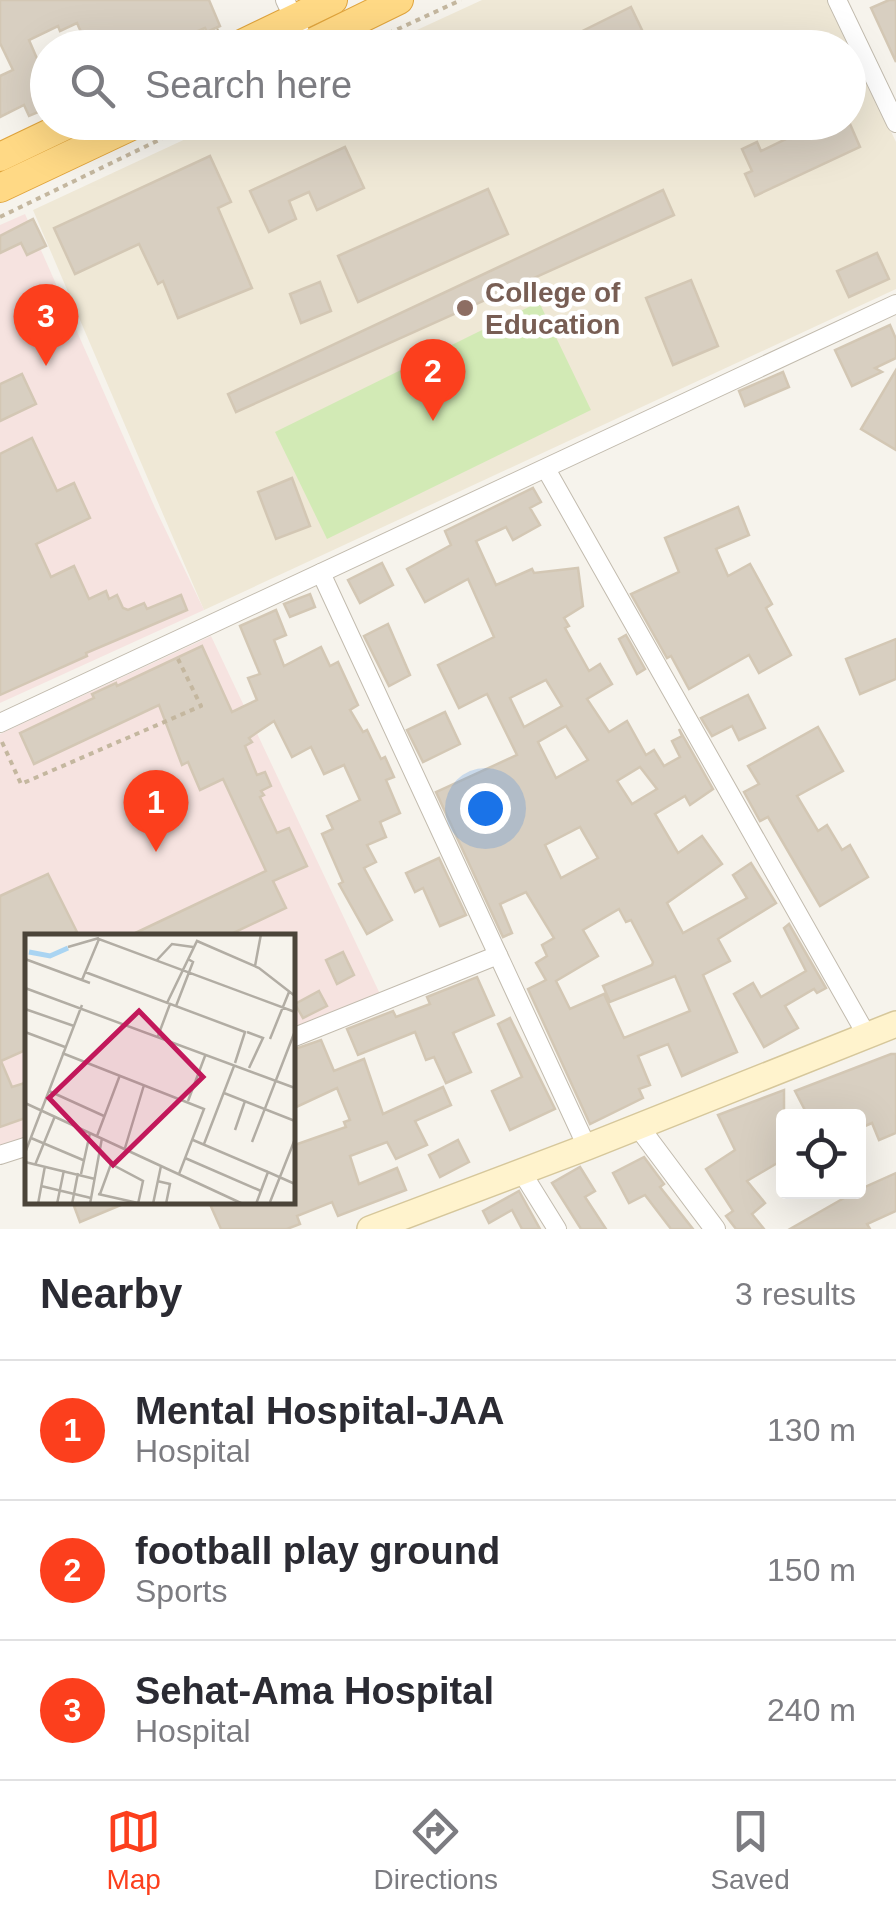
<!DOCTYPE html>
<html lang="en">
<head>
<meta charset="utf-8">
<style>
	:root { --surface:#fff; --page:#f2f2f3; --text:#2b2b33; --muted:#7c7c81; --line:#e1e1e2; --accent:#fc3f1d }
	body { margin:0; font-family:Helvetica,sans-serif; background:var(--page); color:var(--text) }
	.controls { position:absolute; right:30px; bottom:30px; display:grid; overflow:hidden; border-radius:10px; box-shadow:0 10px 40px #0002 }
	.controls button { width:90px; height:90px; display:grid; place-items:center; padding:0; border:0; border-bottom:2px solid var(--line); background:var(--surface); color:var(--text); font:50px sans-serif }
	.you { position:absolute; left:485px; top:808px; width:35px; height:35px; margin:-25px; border:8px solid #fff; border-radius:50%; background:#1a73e8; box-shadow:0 0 0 15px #1a73e833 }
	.badge { display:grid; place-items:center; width:65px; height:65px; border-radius:50%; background:var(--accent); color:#fff; font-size:32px; font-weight:700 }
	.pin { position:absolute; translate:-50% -82px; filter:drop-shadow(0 2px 5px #0008) }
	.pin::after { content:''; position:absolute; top:52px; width:35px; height:30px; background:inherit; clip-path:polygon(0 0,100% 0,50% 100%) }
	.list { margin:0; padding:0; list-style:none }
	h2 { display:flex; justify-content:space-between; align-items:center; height:130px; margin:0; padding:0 40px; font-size:42px }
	h2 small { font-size:32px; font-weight:400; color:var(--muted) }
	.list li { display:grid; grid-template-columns:65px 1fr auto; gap:30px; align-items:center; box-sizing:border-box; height:140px; padding:0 40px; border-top:2px solid var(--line) }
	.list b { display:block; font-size:38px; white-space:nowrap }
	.list p { margin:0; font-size:32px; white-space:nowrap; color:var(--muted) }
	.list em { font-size:32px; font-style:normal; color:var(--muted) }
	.icon { flex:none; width:55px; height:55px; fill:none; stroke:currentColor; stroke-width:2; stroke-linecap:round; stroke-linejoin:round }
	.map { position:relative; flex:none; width:896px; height:1229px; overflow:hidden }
	.search { position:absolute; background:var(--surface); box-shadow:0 10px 40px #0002; left:30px; right:30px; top:30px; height:110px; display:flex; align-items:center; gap:25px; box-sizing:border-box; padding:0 35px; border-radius:55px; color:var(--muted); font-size:38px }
	.sheet { height:550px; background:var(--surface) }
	nav { display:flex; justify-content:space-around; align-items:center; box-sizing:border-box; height:140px; border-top:2px solid var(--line); background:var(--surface); font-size:28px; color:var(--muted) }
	nav a { display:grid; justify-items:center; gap:5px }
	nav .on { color:var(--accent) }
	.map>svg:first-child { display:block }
</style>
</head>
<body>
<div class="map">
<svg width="896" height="1229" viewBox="0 0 896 1229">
	<rect width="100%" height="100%" fill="#f6f3ec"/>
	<path fill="#efe8d6" d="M482,0H829L896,142V289L204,610L33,210L220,123L848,122V48L380,47Z"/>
	<g fill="#f6e3e0">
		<path d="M25,214L155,508L204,610L0,703V225Z"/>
		<path d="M211,636L380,994L293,1030L292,936H28L27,1139L0,1151V734Z"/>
	</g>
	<path fill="#d2eab5" d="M539,302L591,410L327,539L275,432Z"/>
	<g fill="#d8cfc1" stroke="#d3c7b4" stroke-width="2.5" fill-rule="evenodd">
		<path d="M0,0H209L220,26L207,32L205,28L160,48H88L77,23L60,31L58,26L29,40L48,84V108L29,116L24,105L0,117V76L13,70L0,43Z"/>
		<path d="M889,0H896V62L871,8Z"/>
		<path d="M631,7L642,30L606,48H548Z"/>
		<path d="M821,122H839L842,128L850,124L860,147L755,196L745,174L752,171L742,149L757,142L761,151Z"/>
		<path d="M345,147L364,188L317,210L309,192L289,201L296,219L269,232L250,191Z"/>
		<path d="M210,156L231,202L218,208L252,288L178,318L163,281L158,284L139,244L75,274L54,228Z"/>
		<path d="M488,189L508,234L358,302L338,256Z"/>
		<path d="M663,190L674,215L236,412L228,394Z"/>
		<path d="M33,219L46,246L27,255L21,243L0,253V236Z"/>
		<path d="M877,253L889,279L849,297L837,271Z"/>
		<path d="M691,280L718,346L673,365L646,298Z"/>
		<path d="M320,282L331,311L301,323L290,294Z"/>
		<path d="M890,325L896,339V358L875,368L882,372L852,386L835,350Z"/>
		<path d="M896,370V450L861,429Z"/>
		<path d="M783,372L789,387L745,406L739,391Z"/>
		<path d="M22,374L36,404L0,421V384Z"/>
		<path d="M32,438L57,491L74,483L90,518L36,544L51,577L74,566L89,599L106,591L109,599L117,595L123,608L128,610L144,603L147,609L181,595L187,610L86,653L87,656L0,695V454Z"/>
		<path d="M292,478L310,526L276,539L258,492Z"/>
		<path d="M533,488L541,502L530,508L540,525L513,540L506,527L476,541L496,585L532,569L534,573L578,568L583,606L564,618L569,626L565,628L589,671L600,664L612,684L587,699L609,732L627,721L646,755L654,750L664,766L680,757L672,741L682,736L679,729L713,789L690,805L685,796L655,814L678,853L702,836L722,864L667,903L683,933L747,898L733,875L751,863L776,903L718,939L730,961L703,975L737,1052L682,1076L668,1044L638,1056L650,1085L639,1089L643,1098L590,1124L528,989L546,980L536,963L547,956L542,945L554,938L526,892L500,904L512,933L503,937L436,792L517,755L487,694L459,708L438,665L494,637L468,579L425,602L407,569L451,545L445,531ZM546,680L562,706L524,727L510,698ZM566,726L588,760L556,778L538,742ZM640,767L657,789L632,804L617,781ZM580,827L598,858L561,878L545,845ZM619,909L626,922L631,920L653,962L652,965L603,986L610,1002L675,976L690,1011L624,1038L604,994L570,1009L556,981L598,956L583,930Z"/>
		<path d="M738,507L749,535L716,549L728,576L750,564L772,604L766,608L791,655L759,673L749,655L689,689L671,656L667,658L631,594L679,572L665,538Z"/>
		<path d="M382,563L393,585L360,603L348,580Z"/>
		<path d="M310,594L315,607L290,617L284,604Z"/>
		<path d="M276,610L286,635L274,640L284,666L321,647L330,666L338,662L358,705L350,710L363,732L367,730L381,759L385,757L394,777L386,780L400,813L380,822L386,837L367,845L376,862L364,868L392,920L367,934L339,884L343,882L322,834L333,829L327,816L360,800L344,765L324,774L311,747L292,757L274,721L249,738L252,742L245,746L257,775L265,772L271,786L261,791L264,795L260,797L277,833L289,828L307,866L273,881L286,908L227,936H129L266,871L223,779L200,790L188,762L182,765L159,705L34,764L20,733L94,698L92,694L116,683L117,686L202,646L232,712L257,700L248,678L260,674L240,626Z"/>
		<path d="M388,624L410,675L389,686L364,636Z"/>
		<path d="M626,635L645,669L637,674L619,639Z"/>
		<path d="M896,639V679L860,694L846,659Z"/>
		<path d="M748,695L765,728L739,740L732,726L712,736L701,718Z"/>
		<path d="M445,712L460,744L423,762L407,730Z"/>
		<path d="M818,727L843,771L797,796L818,831L827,825L842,850L850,845L868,877L820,906L768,817L760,821L744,792L759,784L748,766Z"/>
		<path d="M439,858L466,915L440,926L423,888L415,892L406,873Z"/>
		<path d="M48,874L77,932L67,936H28V1049L1,1061L12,1087L28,1082V1117L0,1127V896Z"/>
		<path d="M789,924L826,988L817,993L814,989L785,1006L798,1028L764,1047L734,994L753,983L761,997L806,971L784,928Z"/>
		<path d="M343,952L354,975L337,984L326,960Z"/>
		<path d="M477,977L494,1015L453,1033L471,1072L446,1083L434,1057L426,1060L415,1032L358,1055L347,1029L393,1011L396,1017L430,1004L427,997Z"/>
		<path d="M319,991L327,1006L303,1018L295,1004Z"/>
		<path d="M510,1018L555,1109L510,1130L492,1091L522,1077L498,1024Z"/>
		<path d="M321,1040L334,1071L364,1059L383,1114L443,1087L451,1105L415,1121L427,1145L396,1159L387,1142L350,1156L359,1184L397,1168L406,1190L338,1216L332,1202L297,1216L300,1224L287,1229H221L209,1202H292V1146L346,1127L344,1122L350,1120L337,1088L292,1109V1050Z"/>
		<path d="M891,1054H896V1133L879,1140L872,1123L858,1129V1116H808L795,1091Z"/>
		<path d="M784,1090V1159L747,1181L765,1203L752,1214L764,1229H736L726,1216L733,1211L706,1169L735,1150L718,1115Z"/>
		<path d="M458,1140L469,1162L440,1177L429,1155Z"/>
		<path d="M644,1157L664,1184L660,1187L693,1229H671L645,1195L629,1203L613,1173Z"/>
		<path d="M580,1167L595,1191L585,1197L606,1229H581L552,1183Z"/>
		<path d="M896,1173V1211L867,1224L870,1229H790L858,1190Z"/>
		<path d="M519,1191L540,1229H522L512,1210L489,1223L483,1211Z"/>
		<path d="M85,1202H128L80,1222L74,1206Z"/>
	</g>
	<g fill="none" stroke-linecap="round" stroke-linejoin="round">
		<g stroke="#c2bbae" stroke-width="20">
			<g id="minor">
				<path d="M285,0L306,45"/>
				<path d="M837,0L896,123"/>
				<path d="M546,469L866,1034"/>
				<path d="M321,573L587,1147"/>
				<path d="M0,723L896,304"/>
				<path d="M292,1038L498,955"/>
				<path d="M0,1155L28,1146"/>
				<path d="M521,1171L557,1229"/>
			</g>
		</g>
		<g stroke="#c2bbae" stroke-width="22">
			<path id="tertiary" d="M638,1126L715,1229"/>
		</g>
		<g stroke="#d6c79b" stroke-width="28">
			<path id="secondary" d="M370,1229L587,1147L896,1024"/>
		</g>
		<g stroke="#e0a43c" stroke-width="30">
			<g id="trunk">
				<path d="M233,48L333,0"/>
				<path d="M301,48L399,0"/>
				<path d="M0,157L73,122"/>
				<path d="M0,188L140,122"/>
			</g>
		</g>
		<g stroke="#c4b79f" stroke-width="4" stroke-dasharray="5 5" stroke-linecap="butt">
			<path d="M361,46L461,0"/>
			<path d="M181,48L219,30"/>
			<path d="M0,217L196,122"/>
			<path d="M2,742L21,784L201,706L178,659"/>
		</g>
		<use href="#minor" stroke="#fff" stroke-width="18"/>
		<use href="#tertiary" stroke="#fff" stroke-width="20"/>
		<use href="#secondary" stroke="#fff3cd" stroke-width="25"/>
		<use href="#trunk" stroke="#ffd985" stroke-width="28"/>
	</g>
	<circle fill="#8d6e63" stroke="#fff" stroke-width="4" cx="465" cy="308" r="10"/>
	<g text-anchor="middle" stroke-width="9" stroke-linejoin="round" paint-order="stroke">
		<g font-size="28" font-weight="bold" fill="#785e54" stroke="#fff" text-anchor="start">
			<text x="485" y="302">College of<tspan x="485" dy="32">Education</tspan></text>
		</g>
	</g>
	<g transform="translate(25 934)">
		<rect width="270" height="270" fill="#f6f3ec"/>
		<path fill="none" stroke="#a9d4f2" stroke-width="5" d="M4,18L25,22L43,14"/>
		<path fill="none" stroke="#b2ada4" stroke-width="2.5" d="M43,13L74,4M0,25L65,49M132,26L147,10L168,13M230,32L236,0M60,38L220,98L210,129M57,46L74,5L270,78M0,54L270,154M142,69L172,7L234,34L270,62M151,72L168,28L163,25M0,75L49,92M0,98L40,113M222,98L238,104L224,134M133,102L145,70M245,105L264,58M37,119L179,175L154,240M24,157L79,182M199,159L270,187M163,167L180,122M0,169L218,270M210,196L220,167M72,202L95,141M6,204L58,226M168,206L243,238M227,208L270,97M179,210L209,132M100,214L119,151M0,219L57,71M160,224L236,257M0,228L70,245M10,231L30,182M56,240L65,199M132,247L145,250L141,270M16,252L66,264M73,260L113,269M75,260L86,230L118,247L113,270M245,268L270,205M13,270L20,232M32,270L39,236M47,270L53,239M65,270L77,204M128,270L136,232M231,270L243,238L270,250"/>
		<path fill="#c2185b" fill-opacity="0.15" stroke="#c2185b" stroke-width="5" d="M114,77L178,143L88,231L24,164Z"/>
		<rect width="270" height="270" fill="none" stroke="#4b4439" stroke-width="5"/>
	</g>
</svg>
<div class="controls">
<button><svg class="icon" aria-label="locate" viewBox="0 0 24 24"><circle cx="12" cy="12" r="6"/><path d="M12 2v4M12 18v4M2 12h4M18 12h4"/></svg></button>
</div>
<div class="you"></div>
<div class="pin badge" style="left:156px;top:852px">1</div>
<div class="pin badge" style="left:433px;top:421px">2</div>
<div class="pin badge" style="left:46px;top:366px">3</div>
<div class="search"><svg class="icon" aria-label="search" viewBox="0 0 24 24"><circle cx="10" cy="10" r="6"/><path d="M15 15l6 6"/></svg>Search here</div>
</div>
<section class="sheet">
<h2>Nearby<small>3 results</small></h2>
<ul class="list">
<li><span class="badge">1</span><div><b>Mental Hospital-JAA</b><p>Hospital</p></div><em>130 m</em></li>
<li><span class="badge">2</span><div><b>football play ground</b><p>Sports</p></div><em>150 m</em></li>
<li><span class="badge">3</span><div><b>Sehat-Ama Hospital</b><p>Hospital</p></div><em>240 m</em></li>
</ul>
</section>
<nav>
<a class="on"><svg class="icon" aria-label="map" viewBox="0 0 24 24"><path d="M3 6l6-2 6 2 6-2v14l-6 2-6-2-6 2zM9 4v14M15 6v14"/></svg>Map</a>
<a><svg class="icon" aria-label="directions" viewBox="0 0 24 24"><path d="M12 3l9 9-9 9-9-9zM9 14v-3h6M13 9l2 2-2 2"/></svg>Directions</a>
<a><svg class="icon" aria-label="saved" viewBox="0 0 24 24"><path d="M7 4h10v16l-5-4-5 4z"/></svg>Saved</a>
</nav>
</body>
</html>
